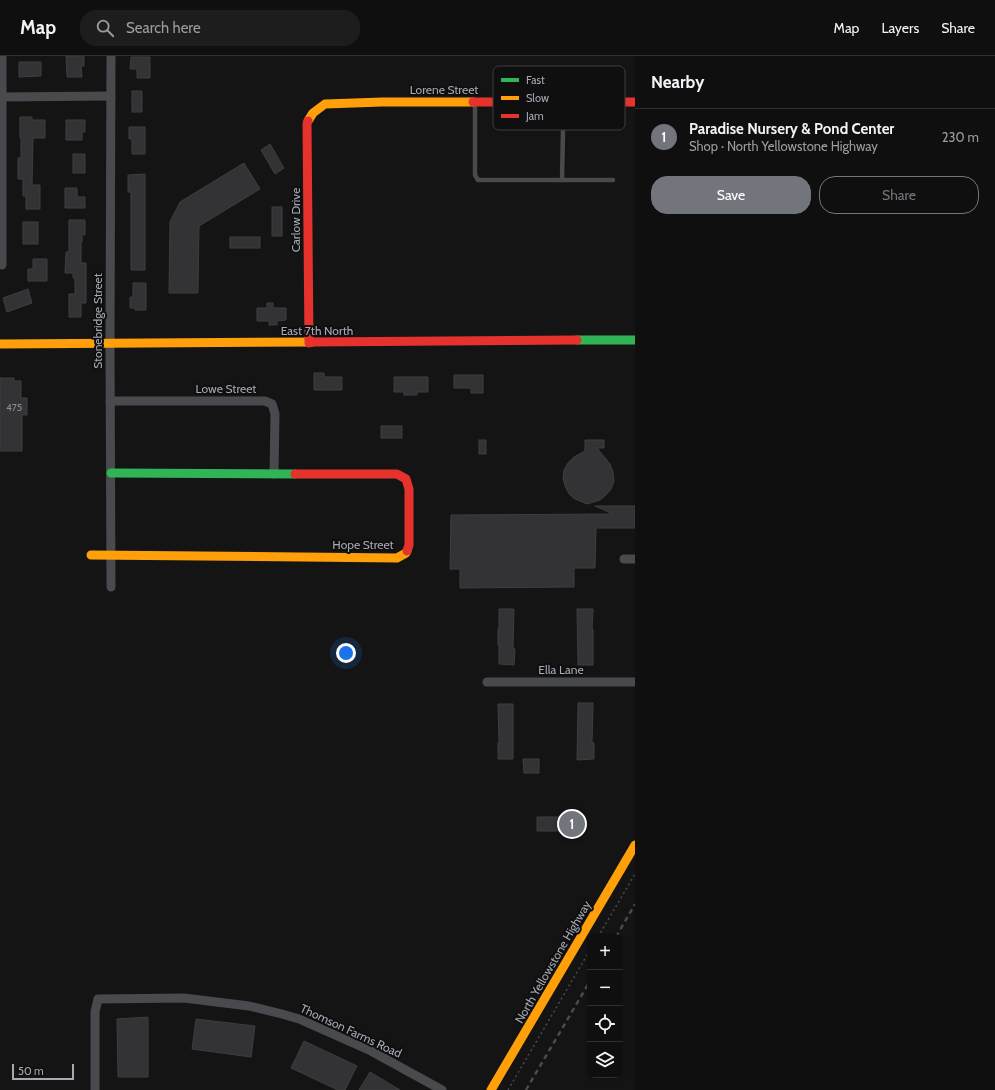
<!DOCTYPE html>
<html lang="en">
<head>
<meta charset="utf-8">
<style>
	:root { --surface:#0f0f10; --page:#1d1d1e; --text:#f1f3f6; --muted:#9b9c9f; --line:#2f2f30; --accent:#73757c }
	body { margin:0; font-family:Cabin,sans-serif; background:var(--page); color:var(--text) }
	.controls { position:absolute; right:12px; bottom:12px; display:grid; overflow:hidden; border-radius:8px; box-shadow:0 1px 3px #0004 }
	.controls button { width:36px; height:36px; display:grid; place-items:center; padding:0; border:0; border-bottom:1px solid var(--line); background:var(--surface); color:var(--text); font:20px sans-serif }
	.scale { position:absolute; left:12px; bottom:10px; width:62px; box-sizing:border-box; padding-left:4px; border:2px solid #a6a9b4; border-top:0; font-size:11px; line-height:14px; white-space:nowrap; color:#a6a9b4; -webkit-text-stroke:3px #0f0f10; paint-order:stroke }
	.you { position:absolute; left:346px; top:597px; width:14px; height:14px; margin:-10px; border:3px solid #fff; border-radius:50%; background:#1a73e8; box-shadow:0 0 0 6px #1a73e833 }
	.badge { display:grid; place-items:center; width:26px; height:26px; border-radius:50%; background:var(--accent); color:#fff; font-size:13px; font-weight:700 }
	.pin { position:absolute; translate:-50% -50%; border:2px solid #fff; box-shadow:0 1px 4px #0006 }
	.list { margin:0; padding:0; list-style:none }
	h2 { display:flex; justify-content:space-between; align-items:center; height:52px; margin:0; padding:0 16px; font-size:17px }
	h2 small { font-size:13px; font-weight:400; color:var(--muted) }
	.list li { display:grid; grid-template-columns:26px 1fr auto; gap:12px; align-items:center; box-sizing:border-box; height:56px; padding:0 16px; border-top:1px solid var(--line) }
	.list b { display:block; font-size:15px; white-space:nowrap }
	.list p { margin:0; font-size:13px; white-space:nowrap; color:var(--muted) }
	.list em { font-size:13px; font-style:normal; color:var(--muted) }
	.actions { display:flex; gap:8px; padding:12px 16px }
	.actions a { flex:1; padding:9px 0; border:1px solid var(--accent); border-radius:16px; text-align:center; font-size:14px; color:var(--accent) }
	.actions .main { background:var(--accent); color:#fff }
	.icon { flex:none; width:22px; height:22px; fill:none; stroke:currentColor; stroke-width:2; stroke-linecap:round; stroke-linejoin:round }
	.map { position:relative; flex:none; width:635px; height:1034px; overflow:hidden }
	header { display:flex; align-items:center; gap:24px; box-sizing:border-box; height:56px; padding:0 20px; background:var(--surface); border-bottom:1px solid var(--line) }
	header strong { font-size:19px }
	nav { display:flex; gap:22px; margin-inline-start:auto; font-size:14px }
	.search { width:280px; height:36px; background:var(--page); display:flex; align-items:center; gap:10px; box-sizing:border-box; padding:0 14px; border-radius:16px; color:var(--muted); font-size:15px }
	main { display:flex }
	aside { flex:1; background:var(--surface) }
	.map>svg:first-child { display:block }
</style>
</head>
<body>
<header>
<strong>Map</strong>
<div class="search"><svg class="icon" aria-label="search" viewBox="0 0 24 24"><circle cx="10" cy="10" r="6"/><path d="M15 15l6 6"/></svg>Search here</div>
<nav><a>Map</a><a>Layers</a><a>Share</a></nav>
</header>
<main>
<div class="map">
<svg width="635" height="1034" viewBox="0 0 635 1034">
	<rect width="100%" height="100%" fill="#141415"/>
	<g fill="#333335" stroke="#3d3e41">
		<path d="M66,0H84V10H81L82,21H67Z"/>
		<path d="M131,1H150V22H137V13H130Z"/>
		<path d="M19,6H41V20L19,21Z"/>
		<rect x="132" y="35" width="10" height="21"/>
		<path d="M20,61H32V64H45V82H33L32,129H40V153H26V140H23V123H18V102H21V82H20Z"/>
		<path d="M66,64H85V76H82V84H66Z"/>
		<path d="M129,71H145V98H132V83H129Z"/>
		<path d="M270,88L284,112L275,118L261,94Z"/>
		<rect x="73" y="98" width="12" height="19"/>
		<path d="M244,107L260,133L199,170L198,237H169L170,166L180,146Z"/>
		<path d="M145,118V214H131V136H128V119Z"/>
		<path d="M65,132H77V141H85V152H65Z"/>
		<rect x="272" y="151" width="10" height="29"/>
		<path d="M69,164H85V179H82V186H81V207H86V247H81V261H69V238H75V222H73V217H65L66,196H69Z"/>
		<rect x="23" y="166" width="15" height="22"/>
		<rect x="230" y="181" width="30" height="11"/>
		<path d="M33,203H47V225H28V213H33Z"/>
		<path d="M133,227H146V254H135V252H130V241H133Z"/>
		<path d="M28,233L32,247L7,256L3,242Z"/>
		<path d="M267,247H273V252H286V264L277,265V269H269V265H257V252H267Z"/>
		<path d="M314,317H324V321H342V334H314Z"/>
		<path d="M454,319H483V337H471V332H454Z"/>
		<path d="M394,321H428V336H417V339H404V336H394Z"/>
		<path d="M0,322H14V325H21V342H27V359H22V395H0Z"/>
		<rect x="381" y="370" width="21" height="12"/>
		<rect x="479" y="384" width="7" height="14"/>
		<path d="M585,384H604V392H597L610,408L613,416L614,425L611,433L606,439L600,444L587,448L575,443L569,438L565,430L563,422L564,414L568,407L574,401L585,395Z"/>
		<path d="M595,450H635V472H596L595,512H574V531L460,532V513H450L451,459L613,458Z"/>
		<path d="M499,553H514L513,593H515L514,609L499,608V589H498V573H499Z"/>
		<path d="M577,553H593L592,573H593V609H578Z"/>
		<path d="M578,647H593L592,687H594V703L577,704Z"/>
		<path d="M498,648H513V703H498V687H499Z"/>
		<path d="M523,703H539V717H524Z"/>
		<path d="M537,761H579V780H565L566,775H537Z"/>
		<path d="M148,961V1021H118L117,963Z"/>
		<path d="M196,963L255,970L251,1001L192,993Z"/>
		<path d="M304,985L357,1010L345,1034H338L291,1012Z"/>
		<path d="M370,1016L400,1034H359Z"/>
	</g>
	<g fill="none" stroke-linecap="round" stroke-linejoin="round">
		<g stroke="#4a4b4e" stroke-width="1.5" stroke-dasharray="2 3" stroke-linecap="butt">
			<path d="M598,881L635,818"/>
			<path d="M508,1034L590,894"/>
		</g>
		<g stroke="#494a4d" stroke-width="4.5">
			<path d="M475,47V119L478,124H613"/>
			<path d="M562,124L563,74"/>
		</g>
		<g stroke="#494a4d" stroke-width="9">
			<path d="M2,0V209"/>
			<path d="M111,0L110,288L111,531"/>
			<path d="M0,41L111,40"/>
			<path d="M110,345H265L272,348L275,358L274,418"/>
			<path d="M624,503H635"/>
			<path d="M487,626H635"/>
			<path d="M95,1034V956L98,943L184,942L249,950L282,958L299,963L371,995L442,1034"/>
		</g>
		<g stroke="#30b455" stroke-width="9">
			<path d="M577,284H635"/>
			<path d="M111,417L295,418"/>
		</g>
		<g stroke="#ff9f0a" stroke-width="9">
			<path d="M308,65L313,57L325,48L382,46H473"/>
			<path d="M0,288L312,286"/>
			<path d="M91,499L397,502L406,497L407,495"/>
			<path d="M491,1034L635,789"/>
		</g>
		<g stroke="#e5322d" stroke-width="9">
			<path d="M473,46H635"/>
			<path d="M308,65L307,68L309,287"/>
			<path d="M312,286L577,284"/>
			<path d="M295,418H397L406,423L409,433V489L407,495"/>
		</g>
		<g stroke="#4a4b4e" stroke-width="2.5" stroke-dasharray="5 4" stroke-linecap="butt">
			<path d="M616,881L635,848"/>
			<path d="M526,1034L590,925"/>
		</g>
	</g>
	<g text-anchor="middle" stroke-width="4" stroke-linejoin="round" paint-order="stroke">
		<g font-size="10" fill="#898c94">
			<text x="14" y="355">475</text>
		</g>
		<g font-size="12" fill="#a6a9b4" stroke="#0f0f10">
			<text x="444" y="38">Lorene Street</text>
			<text transform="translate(296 164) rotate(-90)" y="4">Carlow Drive</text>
			<text transform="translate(98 265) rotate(-90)" y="4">Stonebridge Street</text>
			<text x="317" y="279">East 7th North</text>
			<text x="226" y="337">Lowe Street</text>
			<text x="363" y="493">Hope Street</text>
			<text x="561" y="618">Ella Lane</text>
			<text transform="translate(553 906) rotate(-60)" y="4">North Yellowstone Highway</text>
			<text transform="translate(351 975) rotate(25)" y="4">Thomson Farms Road</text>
		</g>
	</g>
	<rect x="493" y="10" width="132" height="64" rx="6" fill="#0f0f10" stroke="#3c3d41" stroke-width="1"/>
	<rect x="501" y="22" width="18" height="4" fill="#30b455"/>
	<rect x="501" y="40" width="18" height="4" fill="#ff9f0a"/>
	<rect x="501" y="58" width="18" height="4" fill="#e5322d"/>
	<g font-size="11" fill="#a6a9b4">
		<text x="526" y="28">Fast</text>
		<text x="526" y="46">Slow</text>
		<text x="526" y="64">Jam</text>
	</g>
</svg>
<div class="controls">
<button>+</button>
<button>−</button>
<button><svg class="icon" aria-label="locate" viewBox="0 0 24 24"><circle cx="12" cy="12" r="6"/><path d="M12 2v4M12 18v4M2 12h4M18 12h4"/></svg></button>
<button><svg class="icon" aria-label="layers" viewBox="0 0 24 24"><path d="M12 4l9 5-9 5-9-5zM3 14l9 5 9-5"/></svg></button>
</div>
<div class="scale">50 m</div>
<div class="you"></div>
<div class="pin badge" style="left:572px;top:768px">1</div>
</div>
<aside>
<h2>Nearby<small></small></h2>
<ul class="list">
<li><span class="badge">1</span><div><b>Paradise Nursery &amp; Pond Center</b><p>Shop · North Yellowstone Highway</p></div><em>230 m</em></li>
</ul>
<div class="actions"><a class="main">Save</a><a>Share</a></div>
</aside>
</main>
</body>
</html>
